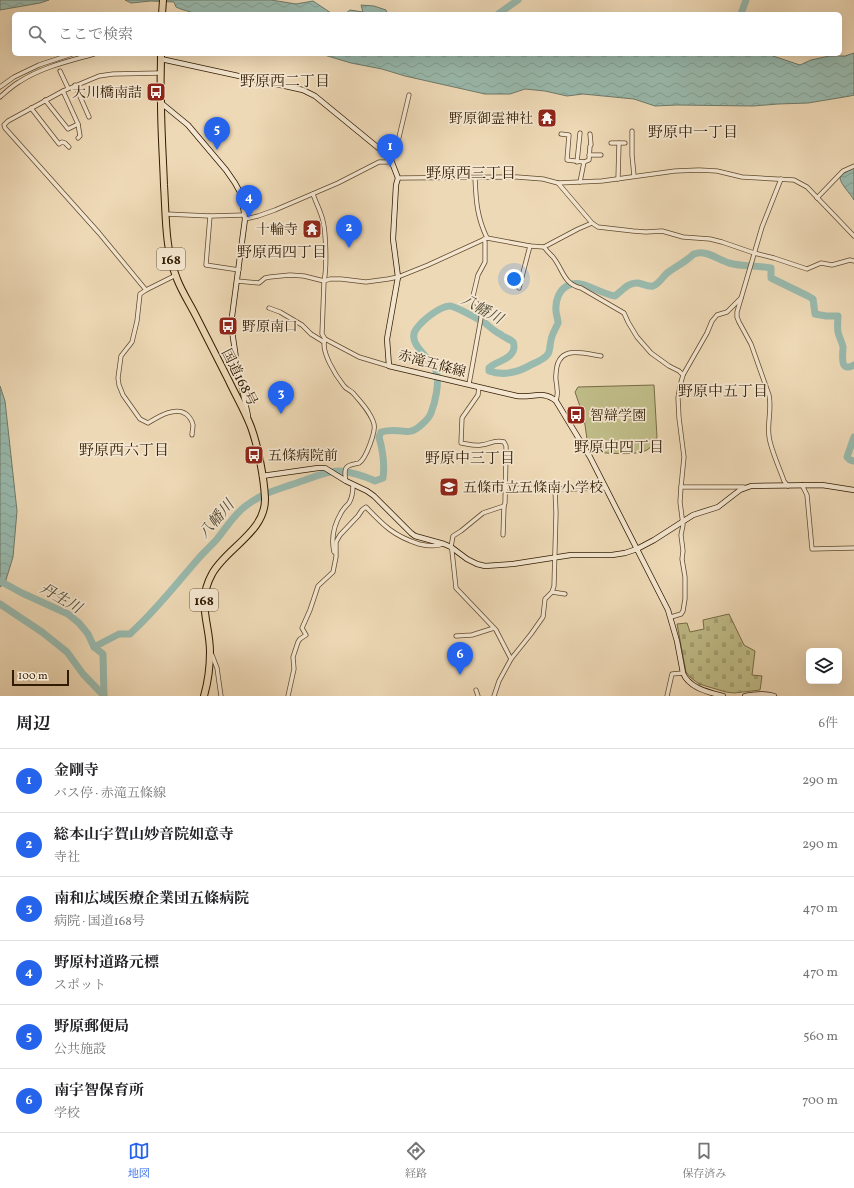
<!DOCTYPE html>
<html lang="ja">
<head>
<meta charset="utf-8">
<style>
	:root { --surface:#fff; --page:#f6f6f6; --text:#202124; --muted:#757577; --line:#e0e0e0; --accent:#2563eb }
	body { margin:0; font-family:Vollkorn,"Noto Serif JP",serif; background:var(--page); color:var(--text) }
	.controls { position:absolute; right:12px; bottom:12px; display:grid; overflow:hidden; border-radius:6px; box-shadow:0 4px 16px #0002 }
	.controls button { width:36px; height:36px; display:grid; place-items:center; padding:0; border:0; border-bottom:1px solid var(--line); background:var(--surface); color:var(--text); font:20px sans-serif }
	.scale { position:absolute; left:12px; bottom:10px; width:57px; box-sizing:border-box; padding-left:4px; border:2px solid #301b00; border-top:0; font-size:11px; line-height:14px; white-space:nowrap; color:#301b00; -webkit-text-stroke:3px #f4e6d0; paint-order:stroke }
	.you { position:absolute; left:514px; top:279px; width:14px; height:14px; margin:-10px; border:3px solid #fff; border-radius:50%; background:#1a73e8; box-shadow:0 0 0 6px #1a73e833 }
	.badge { display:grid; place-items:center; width:26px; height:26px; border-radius:50%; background:var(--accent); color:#fff; font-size:13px; font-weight:700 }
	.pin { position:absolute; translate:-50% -33px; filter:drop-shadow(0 1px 2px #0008) }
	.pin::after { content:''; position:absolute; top:21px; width:14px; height:12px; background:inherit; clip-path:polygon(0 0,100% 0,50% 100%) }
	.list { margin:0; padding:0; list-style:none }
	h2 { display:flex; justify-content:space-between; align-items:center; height:52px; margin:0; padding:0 16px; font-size:17px }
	h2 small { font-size:13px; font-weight:400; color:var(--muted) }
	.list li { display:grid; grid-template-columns:26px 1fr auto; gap:12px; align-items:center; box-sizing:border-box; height:64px; padding:0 16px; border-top:1px solid var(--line) }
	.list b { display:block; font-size:15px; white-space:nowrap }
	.list p { margin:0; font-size:13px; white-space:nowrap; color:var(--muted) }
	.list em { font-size:13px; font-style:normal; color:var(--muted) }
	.icon { flex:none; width:22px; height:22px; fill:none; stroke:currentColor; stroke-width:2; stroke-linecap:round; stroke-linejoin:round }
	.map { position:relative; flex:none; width:854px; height:696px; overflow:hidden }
	.search { position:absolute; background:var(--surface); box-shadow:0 4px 16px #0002; left:12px; right:12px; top:12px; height:44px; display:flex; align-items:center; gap:10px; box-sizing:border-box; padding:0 14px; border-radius:6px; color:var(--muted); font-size:15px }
	.sheet { height:436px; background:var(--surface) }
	nav { display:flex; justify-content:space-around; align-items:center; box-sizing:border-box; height:56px; border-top:1px solid var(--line); background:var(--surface); font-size:11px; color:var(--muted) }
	nav a { display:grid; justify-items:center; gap:2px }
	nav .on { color:var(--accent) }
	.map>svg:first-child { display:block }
</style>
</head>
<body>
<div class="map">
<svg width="854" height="696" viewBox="0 0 854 696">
	<defs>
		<pattern id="cemetery-stones" width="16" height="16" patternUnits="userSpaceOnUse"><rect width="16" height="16" fill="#c0bd89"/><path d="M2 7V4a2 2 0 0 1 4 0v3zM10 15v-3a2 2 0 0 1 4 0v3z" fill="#a5a274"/></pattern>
		<pattern id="water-waves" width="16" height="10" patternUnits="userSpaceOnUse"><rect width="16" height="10" fill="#99baae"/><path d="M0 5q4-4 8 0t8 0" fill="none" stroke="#849f94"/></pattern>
	</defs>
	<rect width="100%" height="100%" fill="#eed9b6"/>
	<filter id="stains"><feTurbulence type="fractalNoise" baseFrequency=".005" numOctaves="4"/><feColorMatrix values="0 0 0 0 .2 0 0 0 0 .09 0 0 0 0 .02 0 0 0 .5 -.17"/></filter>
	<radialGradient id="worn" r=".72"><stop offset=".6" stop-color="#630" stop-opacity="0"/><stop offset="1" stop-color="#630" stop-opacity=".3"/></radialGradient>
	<path fill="url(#cemetery-stones)" stroke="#786c44" d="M729,614L744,645L755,651L752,675L762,676L760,690L734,693L726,692L699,684L690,677L686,672L677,624L687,623L690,632L704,629L703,620Z"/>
	<path fill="#c0bd89" stroke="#786c44" d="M654,385L657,437C655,441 652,447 647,450C637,456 606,453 593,452L587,439L584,418L575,392L578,387Z"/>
	<g fill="url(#water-waves)" stroke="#6f7a68">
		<path d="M0,0H49L40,3L0,10Z"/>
		<path d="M125,0H271L296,4L313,1L331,13L336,14H196C189,11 182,10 176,7L174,2L151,1L131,3Z"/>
		<path d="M361,5L374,6L386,10L387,14H345L350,10L363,12Z"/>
		<path d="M854,53V95L850,96L808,103L778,104L753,106L677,105L655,106L634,99L583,94L567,96L545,91L525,89L510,94H485L405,76L382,69L351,63L321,54H767L800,65L811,60L829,56H845Z"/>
		<path d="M854,168V200C850,193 841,185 840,178L842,174Z"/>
		<path d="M0,386L5,401L17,511L13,557L5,583L0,587Z"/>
	</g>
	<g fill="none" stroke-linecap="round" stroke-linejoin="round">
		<g stroke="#99baae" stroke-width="7">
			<path d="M498,14L518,0"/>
			<path d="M741,14L746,0"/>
			<path d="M854,437L847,457L850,460L854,461"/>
			<path d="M0,581L22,593L68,614L79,623L88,634L94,647L103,654L104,696"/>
			<path d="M0,604L42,632L67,652L83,674L104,696"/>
			<path d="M94,647L119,634H130L133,631C157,609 177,583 198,559C204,552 211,546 217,539C226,528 235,513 247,505C264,492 280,489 299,482C312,478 324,472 337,471C346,470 367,477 375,481L383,478C385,463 383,451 379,437L381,432C388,430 394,430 402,431C404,431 408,432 411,431C417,430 429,419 431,413C435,403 440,382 436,371C433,359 404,343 417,328C423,320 440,306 450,306C455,306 480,320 485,323C490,327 494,331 500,334C503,337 510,339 513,342C514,343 514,346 514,348C512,360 496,361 489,368V371C503,376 515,373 527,367C533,363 543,361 548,354C550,351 550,344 551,340C552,334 556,328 558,323C558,319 556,314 556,311C555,301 559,289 569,285C582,279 600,294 615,296C622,291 628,282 638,283C643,284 648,287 653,286C659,284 662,278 666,274C673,268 682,264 689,258C691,257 692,255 694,254C706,249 718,260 729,263C743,267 757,265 771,268V278L808,296L813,299L815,314L826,316H838C838,321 837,326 838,332C839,337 842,342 843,347C843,355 839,373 854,365"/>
		</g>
		<g stroke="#604a2e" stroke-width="5">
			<g id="street">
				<path d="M60,71L68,88"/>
				<path d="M161,73L113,74L99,76L63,91L8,121L4,125L5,128L99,233L146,290L176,275"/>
				<path d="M75,85L89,117"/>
				<path d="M0,87L14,77L39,65L72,54"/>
				<path d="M0,97C6,92 12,86 19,82C42,67 69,61 94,54"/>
				<path d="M45,100L68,129L78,124L63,91"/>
				<path d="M31,108L59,144L62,142L65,143L69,147"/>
				<path d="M78,124L80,136L78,138"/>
				<path d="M632,131V155L634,176"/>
				<path d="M561,134L569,135L567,160L584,162"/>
				<path d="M611,143H625"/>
				<path d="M589,155H601"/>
				<path d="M577,162L580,133"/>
				<path d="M398,178L517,177L543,179L558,183L602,181L675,171L699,170L717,171L742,177L794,180L807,187L854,236"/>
				<path d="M475,178C476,201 477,217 487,238"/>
				<path d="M618,179L619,143"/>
				<path d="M781,179L762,227L737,312V317L739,322L751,344L769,395C772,409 767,423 769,436C770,448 780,469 784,481L788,486"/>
				<path d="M580,182L584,162L589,160L590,146L591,145L590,134"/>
				<path d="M558,183L592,223L598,227L633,231L646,232L662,231L683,237L710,239L722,242L754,253L774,258L807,269L821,263L832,265L850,260L854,261"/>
				<path d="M313,194C316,203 321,212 323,221C326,233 327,269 324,281L322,334L325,339L359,357L389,366"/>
				<path d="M817,198L843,171L854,166"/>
				<path d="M166,214L210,216L245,215"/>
				<path d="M210,216L206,265L239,270"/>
				<path d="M245,219L258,216L275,210L338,183L379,162H388L391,160L395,154L409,95"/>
				<path d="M544,247C547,251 550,254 553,257C563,269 563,284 581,288L624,313L628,322L637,337L651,353L669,366L679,371L683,375"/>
				<path d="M237,281L259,283L265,278L270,277L290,275L304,276L324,281L330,279H341L366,282L388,279L398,277L428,265L487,238L530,246L544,247L578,229L592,223"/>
				<path d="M519,288L530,246"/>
				<path d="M146,290L140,294L137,321L132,342L121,356L118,378L119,385L123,395L140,419L148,423C158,417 175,406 186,414C190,417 192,421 193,425C193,428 192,432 192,435"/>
				<path d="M269,308L280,312L302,325L311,334L324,342"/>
				<path d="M325,339C320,351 336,376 344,386C346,389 350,390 353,393C361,402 371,413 374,424C376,431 366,459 359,463C356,464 350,464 347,467C344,469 345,478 346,481"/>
				<path d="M469,384L481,318V312L473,296L478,275L485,262V242L484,239"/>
				<path d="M479,387L478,395L462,418L461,443C468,444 474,446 481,445C491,444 494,439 504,442L506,446V455L505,503L504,506L483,513L461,531L453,536L451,547L452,551L456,588L496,630L511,659"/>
				<path d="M556,401C557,397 558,393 557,389C557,384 555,379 556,374C557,344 582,353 601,356"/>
				<path d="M802,485L807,495L812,549L854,548"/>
				<path d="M681,487H744"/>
				<path d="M506,488L570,489L606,488"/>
				<path d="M503,535L504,506"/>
				<path d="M334,552C331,539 334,525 341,513C343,509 346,506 349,503C352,498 353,491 353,485"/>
				<path d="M552,592L565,594"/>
				<path d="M671,617L681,614L683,611L685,599V577L682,559L683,551L681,535L683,525L680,502L681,487L684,457L679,418L678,398L680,386L683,375L707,333L712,321L717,315L727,312L741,298"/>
				<path d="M456,636L472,635L494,628"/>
				<path d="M212,655L217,668L221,696"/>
				<path d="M476,690L478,696"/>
				<path d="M288,696L294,669L293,657L298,642L300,639L306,635L302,628L310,610L318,586L333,572L336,557V542L340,535L358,516L362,510L366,507C384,526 394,536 419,544C427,546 435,547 443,544"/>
				<path d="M494,696L499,681L511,659L531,634L543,617L545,599L552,592L554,586L556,513L555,489"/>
				<path d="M667,696L672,674L683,673"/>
			</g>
		</g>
		<g stroke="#301b00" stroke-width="6">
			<g id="secondary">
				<path d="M161,59L303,90L315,96L387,155L391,160L398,178L396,185L393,239L398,277L387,339L389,366L517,396C532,398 543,390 556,401L590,457L668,610L677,641L683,673C689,688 708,692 723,696"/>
				<path d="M160,102L188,125L226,170L235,183L241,194L245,219L231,324L237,365L248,416"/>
				<path d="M262,476L318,468H325L346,481L367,491L374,496L411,533L415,536L444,544L451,547L467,559L477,564L485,566L513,564L571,555H612L625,553L637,549L654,540L693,515L718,507L740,490L751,486L822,485L854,490"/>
				<path d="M745,696C755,694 764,693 774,696"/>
			</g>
		</g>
		<g stroke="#301b00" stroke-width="8">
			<g id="highway">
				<path d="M162,14L163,0"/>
				<path d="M161,54C161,70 160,86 161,102C161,130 163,157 164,185C166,216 165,250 177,279C182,292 190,304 196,316C207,338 218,359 229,381C236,396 245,411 251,427C258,446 264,478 265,498C266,532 226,548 212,574C196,603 210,623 210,652C210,667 208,682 204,696"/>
			</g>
		</g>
		<use href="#street" stroke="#f4e6d0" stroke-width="3.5"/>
		<use href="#secondary" stroke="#f4e6d0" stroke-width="4.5"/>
		<use href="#highway" stroke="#eed9b6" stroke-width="6"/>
	</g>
	<defs>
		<g id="bus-square" transform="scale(1)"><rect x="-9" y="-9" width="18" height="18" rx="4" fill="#8f2418" stroke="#f4e6d0"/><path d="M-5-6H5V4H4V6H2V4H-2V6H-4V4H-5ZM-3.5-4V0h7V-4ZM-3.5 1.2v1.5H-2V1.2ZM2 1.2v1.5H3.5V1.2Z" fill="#fff"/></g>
		<g id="temple-square" transform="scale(1)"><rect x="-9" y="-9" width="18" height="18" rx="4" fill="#8f2418" stroke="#f4e6d0"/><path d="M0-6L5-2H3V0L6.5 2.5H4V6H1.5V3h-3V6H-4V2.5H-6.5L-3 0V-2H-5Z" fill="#fff"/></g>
		<g id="school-square" transform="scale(1)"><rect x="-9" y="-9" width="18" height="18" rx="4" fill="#8f2418" stroke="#f4e6d0"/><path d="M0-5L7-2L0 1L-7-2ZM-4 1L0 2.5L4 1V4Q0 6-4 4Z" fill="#fff"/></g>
	</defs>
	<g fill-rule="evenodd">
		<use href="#bus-square" x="156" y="92"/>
		<use href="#temple-square" x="547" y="118"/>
		<use href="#temple-square" x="312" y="229"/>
		<use href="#bus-square" x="228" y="326"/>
		<use href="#bus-square" x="576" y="415"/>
		<use href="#bus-square" x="254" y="455"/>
		<use href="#school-square" x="449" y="487"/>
	</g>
	<g text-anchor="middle" stroke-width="3.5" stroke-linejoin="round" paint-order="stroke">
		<g fill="#f4e6d0" stroke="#6b583e" stroke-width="1">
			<rect x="157" y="248" width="28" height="22" rx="3"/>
			<rect x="190" y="589" width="28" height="22" rx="3"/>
		</g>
		<g font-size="13" font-weight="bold" fill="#301b00">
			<text x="171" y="264">168</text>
			<text x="204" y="605">168</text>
		</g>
		<g font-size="14" fill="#301b00" stroke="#f4e6d0" text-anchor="start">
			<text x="142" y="97" text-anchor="end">大川橋南詰</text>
			<text x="533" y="123" text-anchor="end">野原御霊神社</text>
			<text x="298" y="234" text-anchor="end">十輪寺</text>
			<text x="242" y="331">野原南口</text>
			<text x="590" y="420">智辯学園</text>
			<text x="268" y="460">五條病院前</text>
			<text x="463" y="492">五條市立五條南小学校</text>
		</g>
		<g font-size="14" fill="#301b00" stroke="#f4e6d0">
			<text transform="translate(432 363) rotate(15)" y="5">赤滝五條線</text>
			<text transform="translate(240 377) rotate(63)" y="5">国道168号</text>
		</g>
		<g font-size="15" fill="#301b00" stroke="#f4e6d0">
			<text x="285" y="86">野原西二丁目</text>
			<text x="693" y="137">野原中一丁目</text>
			<text x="471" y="178">野原西三丁目</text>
			<text x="282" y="257">野原西四丁目</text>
			<text x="723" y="396">野原中五丁目</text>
			<text x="619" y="452">野原中四丁目</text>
			<text x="124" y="455">野原西六丁目</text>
			<text x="470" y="463">野原中三丁目</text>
		</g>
		<g font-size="15" font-style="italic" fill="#504b34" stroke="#f4e6d0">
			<text transform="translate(482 309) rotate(29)" y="5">八幡川</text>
			<text transform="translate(216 519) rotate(-49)" y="5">八幡川</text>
			<text transform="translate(61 598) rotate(30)" y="5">丹生川</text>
		</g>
	</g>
	<rect width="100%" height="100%" filter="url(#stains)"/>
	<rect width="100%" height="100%" fill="url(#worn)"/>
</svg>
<div class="controls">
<button><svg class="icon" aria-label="layers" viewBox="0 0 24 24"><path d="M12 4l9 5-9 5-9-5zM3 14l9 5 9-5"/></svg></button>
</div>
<div class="scale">100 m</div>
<div class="you"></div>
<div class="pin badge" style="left:390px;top:167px">1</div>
<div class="pin badge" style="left:349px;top:248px">2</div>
<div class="pin badge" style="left:281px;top:414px">3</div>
<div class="pin badge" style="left:249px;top:218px">4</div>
<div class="pin badge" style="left:217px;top:150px">5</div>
<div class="pin badge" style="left:460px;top:675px">6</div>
<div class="search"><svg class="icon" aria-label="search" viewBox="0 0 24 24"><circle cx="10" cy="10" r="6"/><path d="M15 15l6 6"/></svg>ここで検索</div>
</div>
<section class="sheet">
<h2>周辺<small>6件</small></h2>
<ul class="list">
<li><span class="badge">1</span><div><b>金剛寺</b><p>バス停 · 赤滝五條線</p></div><em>290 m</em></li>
<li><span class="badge">2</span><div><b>総本山宇賀山妙音院如意寺</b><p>寺社</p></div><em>290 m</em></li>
<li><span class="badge">3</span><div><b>南和広域医療企業団五條病院</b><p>病院 · 国道168号</p></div><em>470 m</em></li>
<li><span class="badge">4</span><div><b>野原村道路元標</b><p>スポット</p></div><em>470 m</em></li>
<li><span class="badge">5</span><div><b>野原郵便局</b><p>公共施設</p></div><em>560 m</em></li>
<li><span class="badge">6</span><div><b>南宇智保育所</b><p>学校</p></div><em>700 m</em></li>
</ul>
</section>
<nav>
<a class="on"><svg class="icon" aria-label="map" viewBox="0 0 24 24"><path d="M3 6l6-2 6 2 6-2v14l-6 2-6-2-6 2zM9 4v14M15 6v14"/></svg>地図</a>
<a><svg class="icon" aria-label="directions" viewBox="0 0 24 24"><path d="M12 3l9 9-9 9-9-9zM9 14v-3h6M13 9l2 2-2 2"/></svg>経路</a>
<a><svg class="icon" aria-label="saved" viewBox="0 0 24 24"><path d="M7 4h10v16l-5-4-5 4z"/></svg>保存済み</a>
</nav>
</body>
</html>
